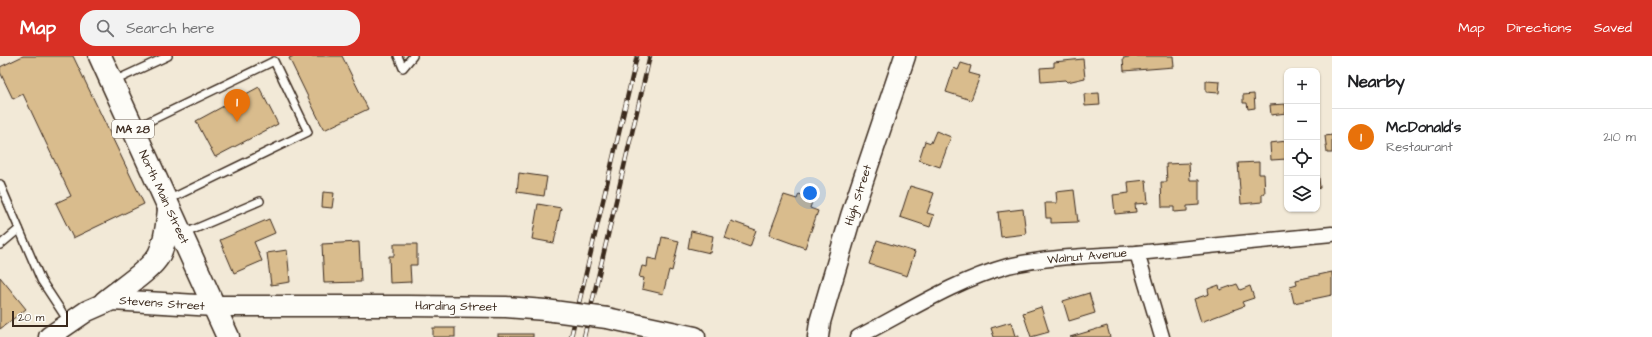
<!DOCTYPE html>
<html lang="en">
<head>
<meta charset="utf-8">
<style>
	:root { --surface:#fff; --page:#f2f2f2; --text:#202124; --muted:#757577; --line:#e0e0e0; --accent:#d93025 }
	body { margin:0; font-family:"Architects Daughter",sans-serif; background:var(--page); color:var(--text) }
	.controls { position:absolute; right:12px; top:12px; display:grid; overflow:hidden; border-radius:8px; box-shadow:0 1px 3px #0004 }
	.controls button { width:36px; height:36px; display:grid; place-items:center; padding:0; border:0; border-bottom:1px solid var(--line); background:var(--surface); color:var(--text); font:20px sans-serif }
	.scale { position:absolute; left:12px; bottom:10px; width:56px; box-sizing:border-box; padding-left:4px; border:2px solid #3b2a1e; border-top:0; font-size:11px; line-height:14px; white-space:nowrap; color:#3b2a1e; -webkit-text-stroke:3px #fdfcf7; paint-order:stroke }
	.you { position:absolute; left:810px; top:137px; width:14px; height:14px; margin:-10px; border:3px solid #fff; border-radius:50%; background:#1a73e8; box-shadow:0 0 0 6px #1a73e833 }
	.badge { display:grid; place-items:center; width:26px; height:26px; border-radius:50%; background:var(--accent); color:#fff; font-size:13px; font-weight:700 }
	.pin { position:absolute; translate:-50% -33px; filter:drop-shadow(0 1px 2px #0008) }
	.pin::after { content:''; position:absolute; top:21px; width:14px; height:12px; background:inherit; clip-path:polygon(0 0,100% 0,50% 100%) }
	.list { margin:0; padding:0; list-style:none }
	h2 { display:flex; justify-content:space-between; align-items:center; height:52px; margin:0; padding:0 16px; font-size:17px }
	h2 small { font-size:13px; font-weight:400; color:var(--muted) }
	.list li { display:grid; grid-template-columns:26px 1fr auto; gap:12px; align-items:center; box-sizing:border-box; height:56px; padding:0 16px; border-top:1px solid var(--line) }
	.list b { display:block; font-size:15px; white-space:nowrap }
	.list p { margin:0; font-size:13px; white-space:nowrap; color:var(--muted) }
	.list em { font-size:13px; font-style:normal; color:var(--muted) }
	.icon { flex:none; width:22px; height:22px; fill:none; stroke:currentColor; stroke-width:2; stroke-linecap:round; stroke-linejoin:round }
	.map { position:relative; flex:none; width:1332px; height:281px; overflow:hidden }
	header { display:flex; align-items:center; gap:24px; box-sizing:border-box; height:56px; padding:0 20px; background:var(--accent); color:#fff }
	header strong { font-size:19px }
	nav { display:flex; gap:22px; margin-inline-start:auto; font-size:14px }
	.search { width:280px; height:36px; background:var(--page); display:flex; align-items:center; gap:10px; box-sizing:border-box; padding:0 14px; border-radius:16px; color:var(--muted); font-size:15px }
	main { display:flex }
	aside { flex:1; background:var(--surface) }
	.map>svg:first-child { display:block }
</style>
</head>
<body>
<header>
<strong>Map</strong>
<div class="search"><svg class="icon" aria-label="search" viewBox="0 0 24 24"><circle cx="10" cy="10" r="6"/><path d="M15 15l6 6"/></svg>Search here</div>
<nav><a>Map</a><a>Directions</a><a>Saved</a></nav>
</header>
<main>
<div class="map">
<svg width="1332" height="281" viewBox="0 0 1332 281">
	<rect width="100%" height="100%" fill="#f2e9d7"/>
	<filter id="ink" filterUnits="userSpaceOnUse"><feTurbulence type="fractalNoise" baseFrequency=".025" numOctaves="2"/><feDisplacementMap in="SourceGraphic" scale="8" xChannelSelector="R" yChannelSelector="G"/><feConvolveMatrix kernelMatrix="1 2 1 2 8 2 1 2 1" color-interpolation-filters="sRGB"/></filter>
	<g filter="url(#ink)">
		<g fill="#d9bc8d" stroke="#3b2a1e">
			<path d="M23,0H73L144,148L73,182L56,147L71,140L23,38L13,43L0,16V11Z"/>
			<path d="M294,0H342L368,53L324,74L289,2Z"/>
			<path d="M1134,0H1173L1174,11L1124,15L1123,2Z"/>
			<path d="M1083,3L1085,22L1067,26L1065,24L1041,26L1040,12L1054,11V6Z"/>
			<path d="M961,7L971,10L969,17L980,20L971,44L946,36L954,12L958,14Z"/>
			<path d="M1206,25L1220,26L1219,37L1206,36Z"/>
			<path d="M259,31L278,68L215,101L196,65Z"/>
			<path d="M1099,37L1100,49L1085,50L1084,38Z"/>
			<path d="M1254,38L1255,52L1248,53L1247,47H1243V39Z"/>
			<path d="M1285,48L1286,57L1271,59L1270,49Z"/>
			<path d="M936,75L951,81L940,111L919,104L925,85L931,87Z"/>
			<path d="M1332,79V97H1327L1325,80Z"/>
			<path d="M1287,85V103L1271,104L1270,87Z"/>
			<path d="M1259,106V118H1264L1265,138H1262V146L1241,148L1238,107Z"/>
			<path d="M1189,107L1190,124H1199V149L1187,150V155L1174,156V151H1162L1161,126H1167L1166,108Z"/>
			<path d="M1317,112H1318L1320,132L1317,133Z"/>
			<path d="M519,117L547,121L544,140L517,136Z"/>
			<path d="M1146,124L1148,147L1135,148L1136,156L1115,158L1113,139L1129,137L1128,126Z"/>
			<path d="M910,130L934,137L927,157L934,159L930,171L900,161Z"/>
			<path d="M1074,134L1078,166L1051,167V162H1046L1045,147H1057L1056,136Z"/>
			<path d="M323,136L334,137L332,152L322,151Z"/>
			<path d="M799,138L813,143L810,152L818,155L805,192L769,179L784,139L797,143Z"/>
			<path d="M538,148L561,152L554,187L532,183Z"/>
			<path d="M1023,153L1026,178L1001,181L998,156Z"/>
			<path d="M269,163L275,177L254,186L262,205L234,217L220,184Z"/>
			<path d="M731,165L756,174L750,191L725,182Z"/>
			<path d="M691,175L713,180L710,197L688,192Z"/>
			<path d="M662,181L679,185L672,215L669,214L663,238L642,233L644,222L639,221L642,210L647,211L648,202L657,204Z"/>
			<path d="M877,184L915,196L907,220L869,208Z"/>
			<path d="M359,186L361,226L324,227L322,188Z"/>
			<path d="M394,188H417V209H410L411,226L390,227L389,200H394Z"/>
			<path d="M287,194L290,226L271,229L267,197Z"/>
			<path d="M1332,216V239L1294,247L1290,230L1297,228L1296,224Z"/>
			<path d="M0,221L26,253L0,273Z"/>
			<path d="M1237,228L1240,234L1250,230L1254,242L1242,246L1244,250L1201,266L1194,243L1209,238L1208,233L1219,229L1220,234Z"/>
			<path d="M1089,237L1095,257L1069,265L1063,245Z"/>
			<path d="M1041,251L1049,276L1031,281L1023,257Z"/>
			<path d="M1011,266L1015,280L1019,279V281H994L991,272Z"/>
			<path d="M1107,270L1110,281H1070Z"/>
			<rect x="433" y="272" width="22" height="9"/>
			<rect x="498" y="278" width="35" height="3"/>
		</g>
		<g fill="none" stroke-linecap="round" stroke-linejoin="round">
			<g stroke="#3b2a1e" stroke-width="10">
				<g id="service">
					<path d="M398,0L403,12L413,0"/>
					<path d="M114,25L168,0"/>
					<path d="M135,72L274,5L308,76L168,144"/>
					<path d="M0,128L41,224L68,265"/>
					<path d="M183,178L260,145"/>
					<path d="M0,189L19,173"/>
				</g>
			</g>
			<g stroke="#3b2a1e" stroke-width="17">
				<g id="minor">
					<path d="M1137,197L1162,281"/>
					<path d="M858,281C907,256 954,225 1008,210C1049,200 1094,200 1137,197C1202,191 1267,184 1332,178"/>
				</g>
			</g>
			<g stroke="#3b2a1e" stroke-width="23">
				<g id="secondary">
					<path d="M607,262L695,281"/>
					<path d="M49,281L87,255L112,244L214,250H408L506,251L545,254"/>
					<path d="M818,281L820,266L851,160L905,0"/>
				</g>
			</g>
			<g stroke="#3b2a1e" stroke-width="25">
				<g id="primary">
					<path d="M100,0L228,281"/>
					<path d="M105,246C119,234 150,215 159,199C166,185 167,169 169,154"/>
				</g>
			</g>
			<use href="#service" stroke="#fdfcf7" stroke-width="7"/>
			<use href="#minor" stroke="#fdfcf7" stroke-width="14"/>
			<use href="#secondary" stroke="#fdfcf7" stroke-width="20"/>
			<use href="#primary" stroke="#fdfcf7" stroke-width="22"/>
			<g stroke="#3b2a1e" stroke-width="4.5">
				<g id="rail">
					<path d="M571,281L637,0"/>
					<path d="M584,281L650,0"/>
				</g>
			</g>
			<use href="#rail" stroke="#fdfcf7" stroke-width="3" stroke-dasharray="9" stroke-linecap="butt"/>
			<g stroke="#3b2a1e" stroke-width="23" stroke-linecap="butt">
				<path id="secondary-bridge" d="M545,254L607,262"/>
			</g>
			<use href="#secondary-bridge" stroke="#fdfcf7" stroke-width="20"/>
		</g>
	</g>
	<g text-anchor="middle" stroke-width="3" stroke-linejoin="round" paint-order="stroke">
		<rect fill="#fdfcf7" stroke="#75695f" stroke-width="1" x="112" y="64" width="42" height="18" rx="3"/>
		<g font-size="11" font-weight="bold" fill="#3b2a1e">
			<text x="133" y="77">MA 28</text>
		</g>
		<g font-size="12" fill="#3b2a1e" stroke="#fdfcf7">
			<text transform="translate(858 139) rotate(-72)" y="4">High Street</text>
			<text transform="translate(164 141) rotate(65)" y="4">North Main Street</text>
			<text transform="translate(1087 200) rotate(-5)" y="4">Walnut Avenue</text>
			<text transform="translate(162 247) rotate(4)" y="4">Stevens Street</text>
			<text transform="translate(456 250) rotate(1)" y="4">Harding Street</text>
		</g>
	</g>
</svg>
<div class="controls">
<button>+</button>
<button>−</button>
<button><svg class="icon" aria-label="locate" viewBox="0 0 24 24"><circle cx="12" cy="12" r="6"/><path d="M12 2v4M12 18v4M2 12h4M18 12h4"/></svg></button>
<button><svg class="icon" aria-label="layers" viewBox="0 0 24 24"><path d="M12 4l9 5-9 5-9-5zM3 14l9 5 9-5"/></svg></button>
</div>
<div class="scale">20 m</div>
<div class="you"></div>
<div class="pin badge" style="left:237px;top:66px;background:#e8710a">1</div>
</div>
<aside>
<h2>Nearby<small></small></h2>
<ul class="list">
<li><span class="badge" style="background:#e8710a">1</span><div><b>McDonald's</b><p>Restaurant</p></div><em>210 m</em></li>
</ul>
</aside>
</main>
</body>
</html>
